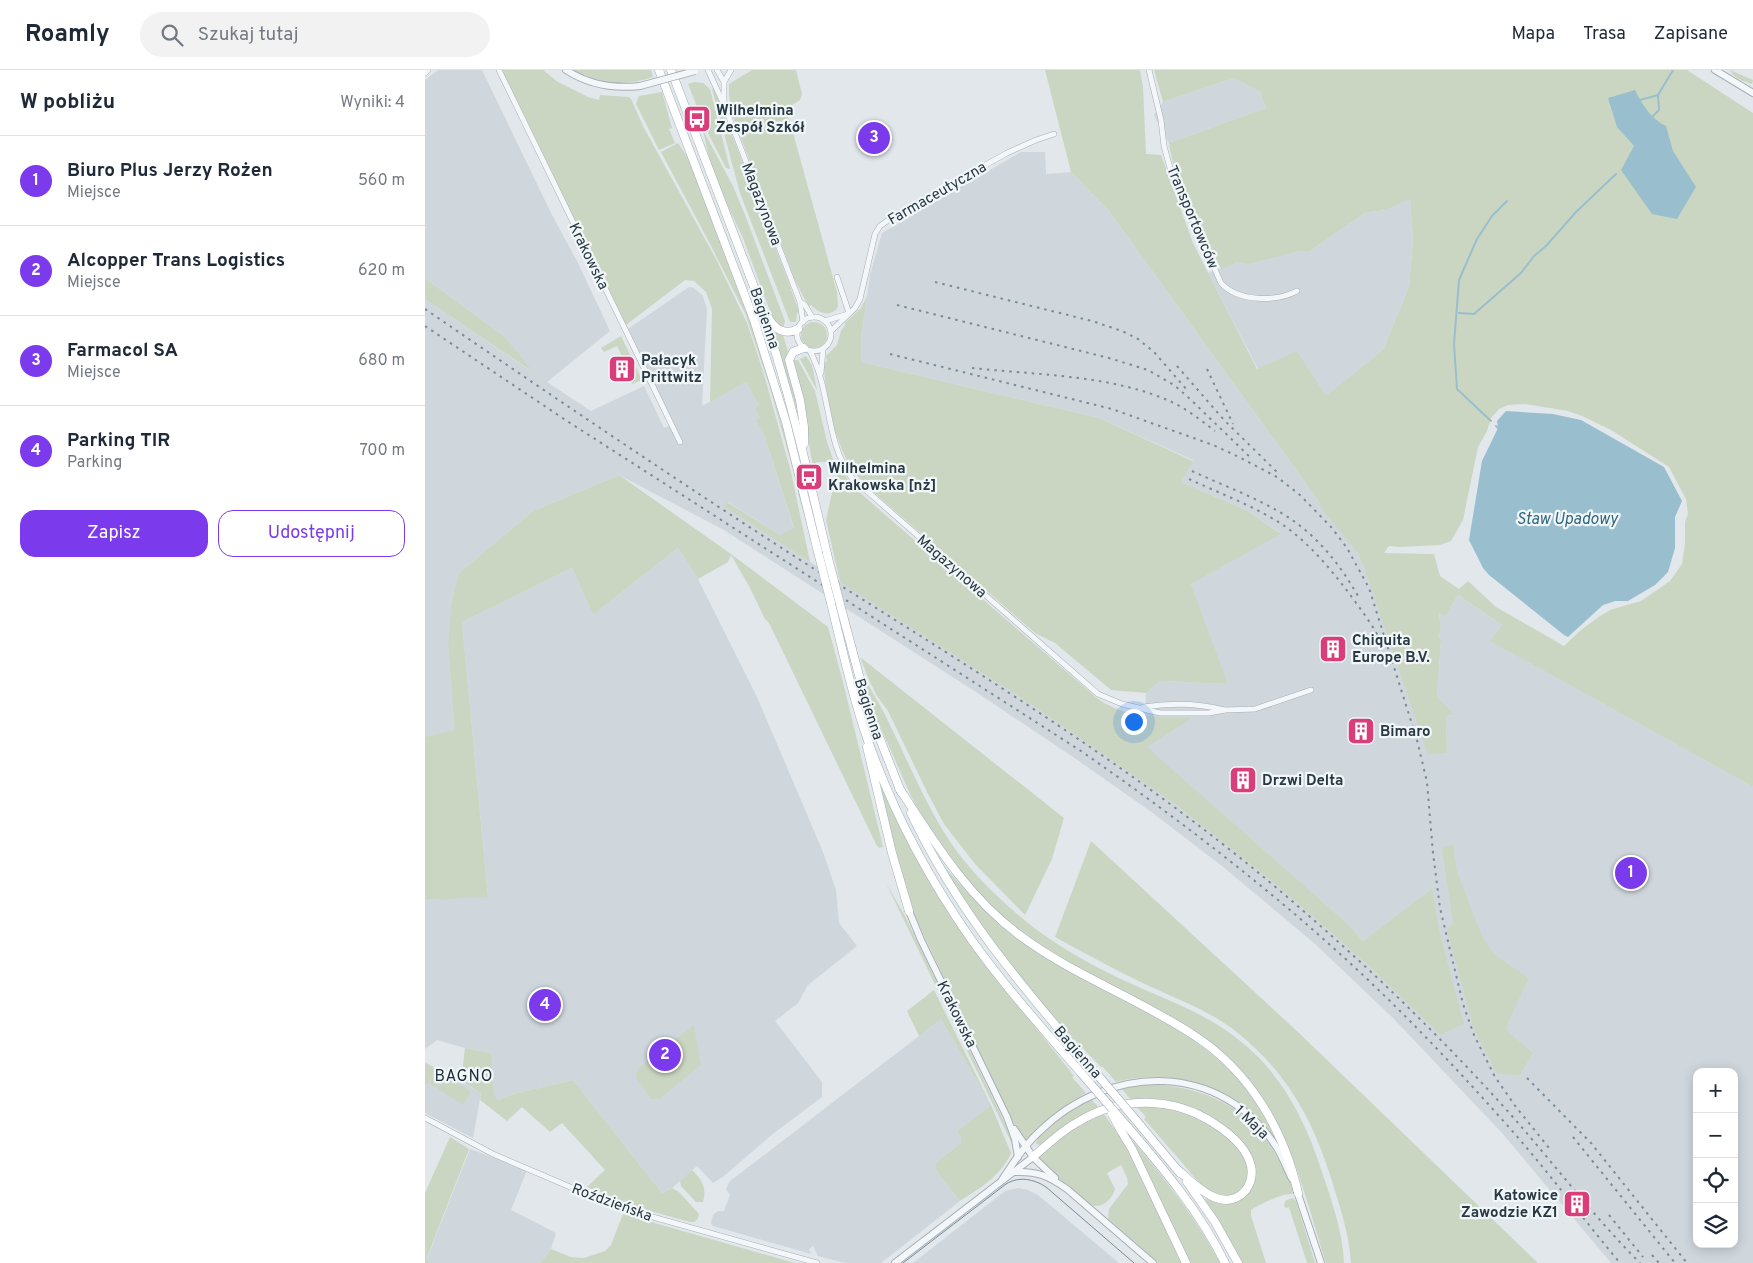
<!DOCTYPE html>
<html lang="pl">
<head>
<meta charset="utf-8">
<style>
	:root { --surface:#fff; --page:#f2f2f3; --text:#1f2937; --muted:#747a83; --line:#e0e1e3; --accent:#7c3aed }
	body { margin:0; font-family:Overpass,sans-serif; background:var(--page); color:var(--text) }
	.controls { position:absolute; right:15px; bottom:15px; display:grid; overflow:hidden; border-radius:10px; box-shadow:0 2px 12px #0003 }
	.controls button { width:45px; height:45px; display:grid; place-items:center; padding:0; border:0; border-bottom:1px solid var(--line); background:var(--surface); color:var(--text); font:25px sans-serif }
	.you { position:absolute; left:708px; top:651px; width:18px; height:18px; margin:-12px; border:4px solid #fff; border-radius:50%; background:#1a73e8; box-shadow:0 0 0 8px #1a73e833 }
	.badge { display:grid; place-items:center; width:32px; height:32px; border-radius:50%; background:var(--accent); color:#fff; font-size:16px; font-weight:700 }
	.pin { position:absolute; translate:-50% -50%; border:2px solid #fff; box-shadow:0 1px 5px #0006 }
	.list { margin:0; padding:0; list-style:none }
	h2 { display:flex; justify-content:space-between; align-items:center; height:65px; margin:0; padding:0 20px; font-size:21px }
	h2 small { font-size:16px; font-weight:400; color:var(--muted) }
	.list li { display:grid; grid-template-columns:32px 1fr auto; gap:15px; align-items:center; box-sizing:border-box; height:90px; padding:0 20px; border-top:1px solid var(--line) }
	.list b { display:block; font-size:19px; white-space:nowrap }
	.list p { margin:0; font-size:16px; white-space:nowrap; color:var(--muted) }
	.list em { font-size:16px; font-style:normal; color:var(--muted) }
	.actions { display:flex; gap:10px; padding:15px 20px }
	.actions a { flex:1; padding:11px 0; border:1px solid var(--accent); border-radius:15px; text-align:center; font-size:18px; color:var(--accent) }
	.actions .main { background:var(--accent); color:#fff }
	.icon { flex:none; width:28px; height:28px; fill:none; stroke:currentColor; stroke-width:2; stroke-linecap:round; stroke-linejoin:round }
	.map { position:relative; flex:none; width:1328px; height:1193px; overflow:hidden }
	header { display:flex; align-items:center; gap:30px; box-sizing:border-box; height:70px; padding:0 25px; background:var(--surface); border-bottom:1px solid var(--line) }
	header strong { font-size:24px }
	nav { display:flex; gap:28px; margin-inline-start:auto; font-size:18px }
	.search { width:350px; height:45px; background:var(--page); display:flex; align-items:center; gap:12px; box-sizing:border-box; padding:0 18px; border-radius:28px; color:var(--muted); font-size:19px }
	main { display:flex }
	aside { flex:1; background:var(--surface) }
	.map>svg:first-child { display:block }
</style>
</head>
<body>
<header>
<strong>Roamly</strong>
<div class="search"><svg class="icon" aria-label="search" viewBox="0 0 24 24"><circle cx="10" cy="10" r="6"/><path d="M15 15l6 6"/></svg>Szukaj tutaj</div>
<nav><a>Mapa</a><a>Trasa</a><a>Zapisane</a></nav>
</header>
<main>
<aside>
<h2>W pobliżu<small>Wyniki: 4</small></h2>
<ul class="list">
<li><span class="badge">1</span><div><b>Biuro Plus Jerzy Rożen</b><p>Miejsce</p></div><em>560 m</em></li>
<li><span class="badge">2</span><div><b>Alcopper Trans Logistics</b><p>Miejsce</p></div><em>620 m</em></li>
<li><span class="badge">3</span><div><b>Farmacol SA</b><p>Miejsce</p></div><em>680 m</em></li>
<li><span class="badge">4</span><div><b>Parking TIR</b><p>Parking</p></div><em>700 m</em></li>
</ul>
<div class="actions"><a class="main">Zapisz</a><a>Udostępnij</a></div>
</aside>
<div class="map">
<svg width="1328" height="1193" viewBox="0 0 1328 1193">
	<rect width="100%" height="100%" fill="#e1e7eb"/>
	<g fill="#cfd7dd" fill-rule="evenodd">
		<path d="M13,0H57L126,143L153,193L185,261L122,312L166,341L219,316L239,358L249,354L203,259L264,217L269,218L278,226L282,239L277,336L321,312L334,336L335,348L332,350L340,367L369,459L355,465L303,432L301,435L385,492L607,635L751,735L849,813L894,852L947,899L1015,965L1020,931L1007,820L938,871L922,853L719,675L721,623L735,611L802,614L766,514L855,463L821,440L756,412L768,390L674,348L436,292V268L445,205L457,163L596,82H620L621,104L646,102L684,141L895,433L933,482L1022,682L1021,645L1028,644L1012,627L1016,570L1013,566L1016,560L1014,542L1021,546L1033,525L1077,555L1066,571L1328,717V1193H1186L1077,1063L968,948L889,873L797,796L725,741L651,689L554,624L299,460L194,405L108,441L34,503L23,576L31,661L0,667V229L106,301L80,267L0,208V10ZM1272,1002H1309V1174H1272Z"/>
		<path d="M809,8L835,22L841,38L744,73L729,45L738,32Z"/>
		<path d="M985,128L988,170L984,217L958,280L901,327L833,299L783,203L813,192H821L875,181H885L940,143L961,140Z"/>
		<path d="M253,478L273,509L332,627L398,782L411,820L414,853L432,876L383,915L373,933L350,951L397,1012V1027L349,1063L299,1106L288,1113L272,1096L247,1118L237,1123L148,1010L88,1024L73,1030L69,1024L65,983L40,978L12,970L0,979V830L63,826L37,552L147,498L168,545Z"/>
		<path d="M516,949L566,1035L532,1061L536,1067V1073L510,1093L511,1100L535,1131L456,1193H420L393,1186L388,1176L384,1179L386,1184L288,1156L286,1153L288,1145L293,1141H299L305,1125L301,1119L304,1112Z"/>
		<path d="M0,992L56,1023L48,1068L0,1043Z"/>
		<path d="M45,1079L102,1100L86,1140L131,1163L126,1179L115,1193H5L1,1191Z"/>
		<path d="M593,1118L603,1120L613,1125L694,1193H488L580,1121Z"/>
	</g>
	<g fill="#cbd6c2" fill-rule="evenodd">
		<path d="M77,0H118L133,12L163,27L174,30L175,25L204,27L206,29L219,58L291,189L322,253L338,301L366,402L385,492L300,437L302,432L355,465L369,458L340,367L331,350L335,348L330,338L334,336L321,312L285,332L287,239L281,222L269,211L260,210L201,255Z"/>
		<path d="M148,0H226L228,7C199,17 177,14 148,0Z"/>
		<path d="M327,0H371L377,24L375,30L364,37L362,41L412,222L413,237C405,248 394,243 386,235L383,236L369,208L307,44L304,25V14Z"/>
		<path d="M620,0H715L718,17L721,84L736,85L768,173L832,299L872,281L901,326L958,280L984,217L988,170L985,129L961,140L940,143L885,181H875L823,194L813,192L796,199C777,159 750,116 744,73L841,38L835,22L809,8L738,32L729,0H1262L1328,43V717L1065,571L1077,555L1033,525L1021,546L1014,543L1016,560L1013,566L1016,570L1012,627L1029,644L1021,646L1022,683L1003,685L939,497L933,483L896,438L895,433L684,141L646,102ZM1100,334L1143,341L1157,346L1186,360L1244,397L1261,429L1263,444L1260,452V473L1257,494L1245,511L1216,531L1185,540L1175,546L1156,560L1139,576L1071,537L1043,511L1034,519L1015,506L1009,484L959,483L964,476L974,477L1015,475L1026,471L1038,450L1053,377L1062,361L1066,348L1074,339L1083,335Z"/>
		<path d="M1305,0L1328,10L1327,14C1319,11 1309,9 1305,0Z"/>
		<path d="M269,12L278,13L285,19L305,99L301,98L281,59L263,14Z"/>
		<path d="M289,18L364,213L374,242L372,243L371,252H365L315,123L287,19Z"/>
		<path d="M237,22L247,58L244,59L250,73L234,80L211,34L214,26Z"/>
		<path d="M278,60L308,116L320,145L360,251L358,259L349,252L318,168L299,128L284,88Z"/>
		<path d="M253,73L265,91L329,261L360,365L386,469L373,423V418L344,315L320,243L284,172L236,82Z"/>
		<path d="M0,208L80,267L108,302L0,229Z"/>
		<path d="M442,226L436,268V292L674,348L768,391L756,412L821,440L856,464L766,514L803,614L735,611L721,623L686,620L630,573L610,563L453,426C445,418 435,410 428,401C411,376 399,323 399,293L402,291L401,286L412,275L416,261L420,255V253L436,238Z"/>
		<circle cx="389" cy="265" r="13"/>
		<path d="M348,261L358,265L363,282L361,293L372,323L374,346Z"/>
		<path d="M196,266L217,310L207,314L206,312L209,311L192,276L179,282L176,278Z"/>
		<path d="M381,286L387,295L392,320L375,289Z"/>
		<path d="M367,288L369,290H373L390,321L402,372L409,392H392L388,396C383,373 382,350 378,326C375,312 369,304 367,288Z"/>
		<path d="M415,397L425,413L442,429L672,628C700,649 733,647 767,648L722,677L922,853L938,871L1007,819L1015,864L1039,954L1015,965L947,899L894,852L849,813L751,735L607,635L415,512L401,450L407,423Z"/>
		<path d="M194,405L306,484L403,557L418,612L458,777L454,778L451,774L344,553L340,549L324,516L306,485L303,492L273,509L253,478L168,545L147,498L37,552L63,827L0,830V667L30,660L23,576L26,537L34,503L108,441Z"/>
		<path d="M435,587L639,748L627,789L600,845L550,794L519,754L502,722L463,641L452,626L444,610Z"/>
		<path d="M435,602H437C445,620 457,637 465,655C482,689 497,726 517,759C537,793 567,823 597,848C629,875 669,897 707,914C744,931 782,944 814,970C855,1002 879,1047 895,1096C905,1127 918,1160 919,1193H901C881,1130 866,1058 821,1007C777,956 713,930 655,899C610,875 566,843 534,803C526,792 519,779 511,768C502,754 493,741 486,726L451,647Z"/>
		<path d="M453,707L465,734L566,901L649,1006L647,1007L661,1023C639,1036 617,1051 601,1071H598L584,1044L489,845L477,808Z"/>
		<path d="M666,771L874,963L1113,1193H926C924,1162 914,1134 905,1105C887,1048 861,1002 814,964C788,942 754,930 724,916C692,901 661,884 630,867Z"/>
		<path d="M1028,773L1032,802L1058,868L1070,885L1104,908L1086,946L1081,960L1108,983L1095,1005L1072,1004L1049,960L1022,860L1028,853L1017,779Z"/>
		<path d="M515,791C546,829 580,862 621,888C696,934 788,961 836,1040C842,1049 848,1059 851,1070C843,1064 836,1052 828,1045C791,1011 739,999 691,1012L678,997H676C628,948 581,896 543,838C533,823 525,807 515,791Z"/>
		<path d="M461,813L480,846L588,1070L590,1080Z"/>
		<path d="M509,920L566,1035L586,1083C576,1106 555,1118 535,1131L511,1100L510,1093L536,1073V1067L532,1061L566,1035L516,949L494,966L482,941Z"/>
		<path d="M269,955L276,995L234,1029H226L211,1008L212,1000L223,991L230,1002L256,983L248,971Z"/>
		<path d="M40,978L66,983L69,1024L73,1030L88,1024L148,1010L237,1123L247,1118L254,1122L274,1144L273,1148L270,1152H265L200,1134L162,1117L180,1100L137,1053L125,1062L97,1037L82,1051L55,1030L56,1023L36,1011Z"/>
		<path d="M0,993L11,1000L1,1016L0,1015Z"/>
		<path d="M12,1000L46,1022L38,1035L4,1013Z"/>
		<path d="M719,1014C770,1015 815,1031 845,1075C854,1089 861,1104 870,1118V1124C860,1122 835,1134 826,1140V1146L841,1193H817L793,1150L780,1130L781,1128L800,1133L829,1111C833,1094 825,1085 815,1073C811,1068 807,1063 803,1059C779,1037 738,1024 706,1030L696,1018Z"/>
		<path d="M667,1030L674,1038L616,1075L611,1074C613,1059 653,1036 667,1030Z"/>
		<path d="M711,1036C721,1036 731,1036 741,1038C771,1042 812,1066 823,1094C830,1114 807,1133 789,1124C774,1115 765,1102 754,1089C742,1076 731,1062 719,1049L721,1047Z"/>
		<path d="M678,1043L689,1058L691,1057L699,1071L757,1193H734L683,1149L684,1139L703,1114L702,1108L696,1095L682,1103L690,1119C687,1129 678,1139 666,1135L625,1101L612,1088C633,1070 652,1053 678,1043Z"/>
		<path d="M25,1067L44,1079L1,1190L5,1193H0V1123Z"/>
		<path d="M708,1071C741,1110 771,1148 795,1193H765L707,1073Z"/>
		<path d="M267,1100C277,1109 282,1119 278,1132H271L256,1116L255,1111Z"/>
		<path d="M867,1128L871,1131L890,1193H882L864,1137L861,1138L859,1136L860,1131Z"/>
		<path d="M198,1144L370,1193H115L126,1179L146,1187L159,1188L180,1181L186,1175Z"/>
	</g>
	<g fill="#99bfce">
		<path d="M1210,20C1216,33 1227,50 1241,56L1248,81L1271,117L1252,149L1227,144L1196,100L1209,76L1192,57L1183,28Z"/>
		<path d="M1081,341L1128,344L1156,350L1239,397L1257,431L1250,447V478L1243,502L1230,515L1203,531H1190L1178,535L1143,567L1139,565L1064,505L1058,498L1044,470L1057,391L1073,358L1072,351Z"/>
	</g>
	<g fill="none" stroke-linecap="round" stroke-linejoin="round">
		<g stroke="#99bfce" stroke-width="2">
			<path d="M1215,30L1233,25"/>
			<path d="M1228,46L1234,40L1233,25L1248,0"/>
			<path d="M1034,243L1049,244L1096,203L1109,186L1121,176L1151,142L1191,104"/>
			<path d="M1066,351L1032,319L1029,274L1034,210L1052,169L1067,146L1082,131"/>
			<path d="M1071,356L1073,358"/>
		</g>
		<g stroke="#a6afb6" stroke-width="6">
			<g id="minor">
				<path d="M74,0L255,372"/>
				<path d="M283,0L300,37L375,232L378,252"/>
				<path d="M292,0L299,12V33"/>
				<path d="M724,0L736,50L739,76L745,98L796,213C813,232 851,232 872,221"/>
				<path d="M0,3L3,0"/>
				<path d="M299,12L306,0"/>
				<path d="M412,207L424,243"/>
				<path d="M375,232L380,235L387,247"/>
				<circle cx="389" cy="264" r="17"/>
				<path d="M400,251L423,244"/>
				<path d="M406,261L430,238L435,229L450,164L455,156L469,146L582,83L611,70L629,64"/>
				<path d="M385,281C406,320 400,370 426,407L673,624L697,634L735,643H784L800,640L830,639L886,620"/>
				<path d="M396,303L398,280"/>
				<path d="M718,637C745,633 773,633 799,640"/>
				<path d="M0,1048L68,1084L192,1137L392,1193"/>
			</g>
		</g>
		<g stroke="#a6afb6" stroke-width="8">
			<g id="tertiary">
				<path d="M141,0C164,15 188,19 215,16"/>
				<path d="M1290,0L1328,23"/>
				<path d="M484,841L496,870L582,1047L590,1069L593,1087"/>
				<path d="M589,1059L608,1087L630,1108"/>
				<path d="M590,1102C613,1101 623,1106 642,1119L728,1193"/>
				<path d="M577,1110C588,1093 599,1076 614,1062C684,993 796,990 852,1078C858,1088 862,1099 867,1109"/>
				<path d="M871,1118L896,1193"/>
				<path d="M470,1193L608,1087"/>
			</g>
		</g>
		<g stroke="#9fafb8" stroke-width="9">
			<g id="primary">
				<path d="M234,0L329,250L361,352L393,482"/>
				<path d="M246,0L334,230C362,313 382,398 402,484"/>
				<path d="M343,247C349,259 360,266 373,259"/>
				<path d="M379,374V357L375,330L364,290L368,282L379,278"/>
				<path d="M406,533C417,577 426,622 441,665C466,738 502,806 546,869C580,917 619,960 657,1004"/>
				<path d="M416,538L443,639L476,722"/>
				<path d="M442,677L467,783L484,841"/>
				<path d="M474,718C509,771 541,825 593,864C647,905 713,928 770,966C825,1002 859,1060 873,1123"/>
				<path d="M486,743C533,843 600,920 671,1003"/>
				<path d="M710,1049L755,1103"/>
				<path d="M701,1055C738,1098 775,1142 800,1193"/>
				<path d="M695,1059L707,1079L761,1193"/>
				<path d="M608,1087C622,1075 636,1061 653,1052C695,1026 748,1026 790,1054C804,1063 822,1078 826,1096C828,1104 826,1114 820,1121C798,1145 769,1114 753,1100"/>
				<path d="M762,1112L790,1152L813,1193"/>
			</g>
		</g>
		<use href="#minor" stroke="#f4f7f9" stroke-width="5"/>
		<use href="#tertiary" stroke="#f4f7f9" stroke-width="6"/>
		<use href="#primary" stroke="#fff" stroke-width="8"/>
		<path stroke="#798b96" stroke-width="1" d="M478,1193L581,1114C594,1106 609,1109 621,1117L709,1193"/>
		<g stroke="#798b96" stroke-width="2" stroke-dasharray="2.5 5" stroke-linecap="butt">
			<path d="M510,212L667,251L697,261L713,269L729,282L762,320"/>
			<path d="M472,235L684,288L723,300L749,315L764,328L827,389"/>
			<path d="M0,239C127,326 254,412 383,495C552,602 724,706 875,838C950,903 1021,972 1087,1046C1130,1095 1169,1147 1215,1193"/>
			<path d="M0,256L142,351L656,681C768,759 878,844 975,941C1008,974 1041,1009 1073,1045C1116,1092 1154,1144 1195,1193"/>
			<path d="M465,284L687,339L788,375L814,387L852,407L875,425L906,457L922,478L944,518L992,670L1002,712L1008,783L1015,838L1038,934L1049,965L1070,1007L1091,1037L1124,1078"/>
			<path d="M752,296L799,350L852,402"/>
			<path d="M547,298C612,305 690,305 749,333C763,340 777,351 790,361"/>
			<path d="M782,299L808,354"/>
			<path d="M767,401C797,415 830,427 858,444C891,464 914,493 933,526"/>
			<path d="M764,409C796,424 832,437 861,457C888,477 909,503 929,530C939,544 949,557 956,572"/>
			<path d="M1102,1008L1166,1073L1262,1193"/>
			<path d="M1148,1067L1250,1193"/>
			<path d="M1184,1145L1218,1187"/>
			<path d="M1227,1185L1234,1193"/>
		</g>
		<g stroke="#a6afb6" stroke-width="8" stroke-linecap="butt">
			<path id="tertiary-bridge" d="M215,16L270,1"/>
		</g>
		<g stroke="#9fafb8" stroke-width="9" stroke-linecap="butt">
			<g id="primary-bridge">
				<path d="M393,482L406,533"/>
				<path d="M402,484L416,538"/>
				<path d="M671,1003L710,1049"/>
				<path d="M657,1004L701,1055"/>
				<path d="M687,1044L695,1059"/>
			</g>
		</g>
		<use href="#tertiary-bridge" stroke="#f4f7f9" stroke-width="6"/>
		<use href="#primary-bridge" stroke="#fff" stroke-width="8"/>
	</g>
	<defs>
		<g id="bus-square" transform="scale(1.4375)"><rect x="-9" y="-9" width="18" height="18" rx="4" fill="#d93d7a" stroke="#f1f6f8"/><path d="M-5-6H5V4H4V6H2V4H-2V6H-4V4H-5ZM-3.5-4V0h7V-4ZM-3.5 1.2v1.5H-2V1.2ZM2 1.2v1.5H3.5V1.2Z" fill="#fff"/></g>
		<g id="building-square" transform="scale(1.4375)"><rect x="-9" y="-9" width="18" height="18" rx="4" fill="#d93d7a" stroke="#f1f6f8"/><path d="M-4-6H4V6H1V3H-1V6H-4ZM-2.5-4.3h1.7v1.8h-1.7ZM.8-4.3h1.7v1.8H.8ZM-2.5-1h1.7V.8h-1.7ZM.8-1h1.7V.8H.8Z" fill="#fff"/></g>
	</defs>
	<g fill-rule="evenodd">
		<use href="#bus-square" x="272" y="49"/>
		<use href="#building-square" x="197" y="299"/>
		<use href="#bus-square" x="384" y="407"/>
		<use href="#building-square" x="908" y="579"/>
		<use href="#building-square" x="936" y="661"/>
		<use href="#building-square" x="818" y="710"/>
		<use href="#building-square" x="1152" y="1134"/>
	</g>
	<g text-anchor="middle" stroke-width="4.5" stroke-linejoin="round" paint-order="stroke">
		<g font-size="15" font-weight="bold" fill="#283944" stroke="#f1f6f8" text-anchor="start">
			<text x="291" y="45">Wilhelmina<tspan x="291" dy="17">Zespół Szkół</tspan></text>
			<text x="216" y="295">Pałacyk<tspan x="216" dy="17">Prittwitz</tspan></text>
			<text x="403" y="403">Wilhelmina<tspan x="403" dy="17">Krakowska [nż]</tspan></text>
			<text x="927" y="575">Chiquita<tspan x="927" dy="17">Europe B.V.</tspan></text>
			<text x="955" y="666">Bimaro</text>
			<text x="837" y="715">Drzwi Delta</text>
			<text x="1133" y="1130" text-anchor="end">Katowice<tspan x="1133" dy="17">Zawodzie KZ1</tspan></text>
		</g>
		<g font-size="15" fill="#283944" stroke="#f1f6f8">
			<text transform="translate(512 123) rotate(-30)" y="5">Farmaceutyczna</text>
			<text transform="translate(337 134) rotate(69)" y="5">Magazynowa</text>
			<text transform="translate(768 147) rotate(67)" y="5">Transportowców</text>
			<text transform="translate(164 186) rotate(64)" y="5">Krakowska</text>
			<text transform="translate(340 248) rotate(71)" y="5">Bagienna</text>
			<text transform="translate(527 496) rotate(41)" y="5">Magazynowa</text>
			<text transform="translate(444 639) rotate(72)" y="5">Bagienna</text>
			<text transform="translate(532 944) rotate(64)" y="5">Krakowska</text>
			<text transform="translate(653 982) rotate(49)" y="5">Bagienna</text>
			<text transform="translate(827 1052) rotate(44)" y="5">1 Maja</text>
			<text transform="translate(187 1132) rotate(20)" y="5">Roździeńska</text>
		</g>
		<g font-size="16" font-style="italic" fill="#2e647c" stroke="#f1f6f8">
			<text x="1142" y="454">Staw Upadowy</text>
		</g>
		<g font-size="16" letter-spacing="1" fill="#1a2a35" stroke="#f1f6f8">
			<text x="39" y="1011">BAGNO</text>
		</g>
	</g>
</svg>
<div class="controls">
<button>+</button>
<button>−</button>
<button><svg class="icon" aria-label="locate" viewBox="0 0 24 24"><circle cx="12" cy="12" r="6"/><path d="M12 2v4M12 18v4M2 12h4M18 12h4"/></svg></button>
<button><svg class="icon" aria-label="layers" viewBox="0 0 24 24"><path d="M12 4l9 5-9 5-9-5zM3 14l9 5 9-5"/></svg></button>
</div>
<div class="you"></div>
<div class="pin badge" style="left:1206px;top:803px">1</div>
<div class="pin badge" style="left:240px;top:985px">2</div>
<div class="pin badge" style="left:449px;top:68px">3</div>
<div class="pin badge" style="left:120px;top:935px">4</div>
</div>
</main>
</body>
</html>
